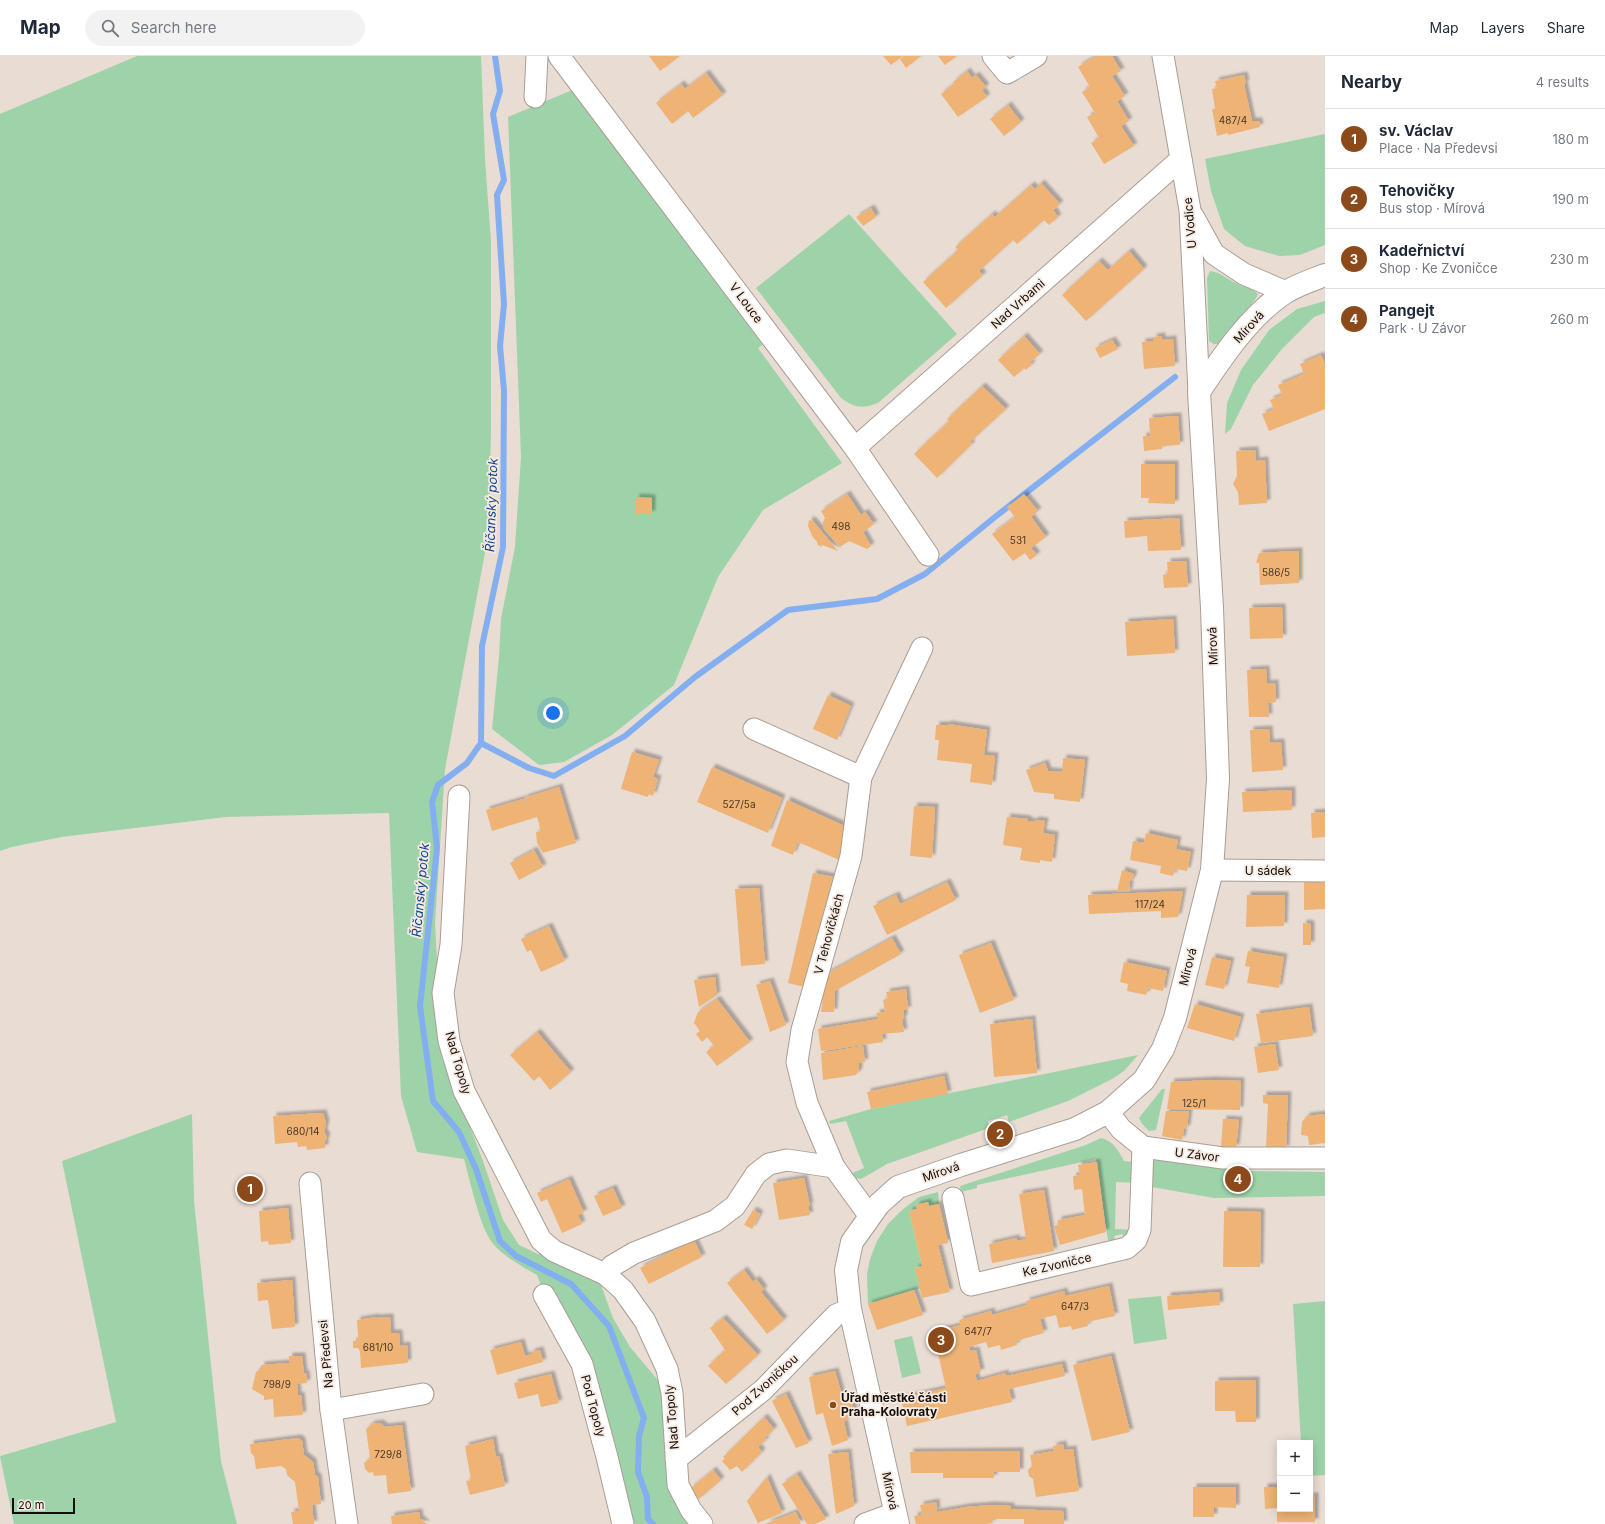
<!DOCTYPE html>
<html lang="en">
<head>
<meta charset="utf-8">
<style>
	:root { --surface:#fff; --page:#f2f2f3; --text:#1f2937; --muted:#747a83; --line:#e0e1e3; --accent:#8c4919 }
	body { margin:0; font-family:Inter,sans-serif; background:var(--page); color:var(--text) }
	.controls { position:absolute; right:12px; bottom:12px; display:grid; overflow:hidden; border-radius:0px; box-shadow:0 2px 10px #0003 }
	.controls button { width:36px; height:36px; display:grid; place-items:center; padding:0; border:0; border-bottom:1px solid var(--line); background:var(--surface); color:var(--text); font:20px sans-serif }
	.scale { position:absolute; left:12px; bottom:10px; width:63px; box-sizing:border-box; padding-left:4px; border:2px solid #120e0b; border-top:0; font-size:11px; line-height:14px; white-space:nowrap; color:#120e0b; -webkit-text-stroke:3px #f6e9e0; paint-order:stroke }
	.you { position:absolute; left:553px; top:657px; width:14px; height:14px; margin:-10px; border:3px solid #fff; border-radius:50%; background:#1a73e8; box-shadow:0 0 0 6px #1a73e833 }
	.badge { display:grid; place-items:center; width:26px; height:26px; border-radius:50%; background:var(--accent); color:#fff; font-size:13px; font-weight:700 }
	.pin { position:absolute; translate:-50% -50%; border:2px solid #fff; box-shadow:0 1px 4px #0006 }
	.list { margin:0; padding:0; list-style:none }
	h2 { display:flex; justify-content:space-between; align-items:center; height:52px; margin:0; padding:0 16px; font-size:17px }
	h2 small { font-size:13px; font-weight:400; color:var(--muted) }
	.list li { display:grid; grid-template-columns:26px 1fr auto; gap:12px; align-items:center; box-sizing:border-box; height:60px; padding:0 16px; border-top:1px solid var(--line) }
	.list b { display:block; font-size:15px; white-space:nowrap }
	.list p { margin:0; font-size:13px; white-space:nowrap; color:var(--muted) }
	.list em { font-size:13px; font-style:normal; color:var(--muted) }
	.icon { flex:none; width:22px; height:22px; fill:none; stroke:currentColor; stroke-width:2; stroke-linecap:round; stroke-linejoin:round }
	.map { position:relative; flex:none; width:1325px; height:1468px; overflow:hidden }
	header { display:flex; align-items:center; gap:24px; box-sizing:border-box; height:56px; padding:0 20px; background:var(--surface); border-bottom:1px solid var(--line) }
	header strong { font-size:19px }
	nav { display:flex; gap:22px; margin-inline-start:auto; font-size:14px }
	.search { width:280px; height:36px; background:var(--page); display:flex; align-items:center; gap:10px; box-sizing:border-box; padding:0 14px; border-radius:22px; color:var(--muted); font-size:15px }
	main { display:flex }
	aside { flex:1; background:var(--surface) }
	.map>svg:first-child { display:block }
</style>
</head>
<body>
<header>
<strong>Map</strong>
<div class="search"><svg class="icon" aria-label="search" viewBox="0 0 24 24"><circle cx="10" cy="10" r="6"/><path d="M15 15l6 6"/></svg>Search here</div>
<nav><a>Map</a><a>Layers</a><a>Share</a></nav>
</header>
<main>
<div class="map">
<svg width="1325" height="1468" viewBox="0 0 1325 1468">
	<defs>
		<filter id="shadow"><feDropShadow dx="3.5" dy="-3.5" stdDeviation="1" flood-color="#0004"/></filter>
	</defs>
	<rect width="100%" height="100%" fill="#e9dcd3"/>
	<g fill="#9ed3a9">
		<path d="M137,0H481L485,103L491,186V372L489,475L445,713L435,867L442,999L483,1105L503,1164L519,1189L538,1198L554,1195L585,1208L601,1229L613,1262L630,1291L657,1323L672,1337L675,1392L702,1468H623L607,1401L537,1219C523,1211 506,1202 494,1189C480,1174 470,1124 464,1103L417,1096L401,1040L389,757L226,761L61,781L12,791L0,795V58Z"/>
		<path d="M577,32L764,288L758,292L842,407L763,454L718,521L674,629L612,679L564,706L539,709L492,673L499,601L501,563L515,491L521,401L508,61Z"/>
		<path d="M1325,78V189L1300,199L1279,200L1245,190L1224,173L1211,135L1205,103Z"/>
		<path d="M849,158L957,278L878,347C863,353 854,352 841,342L756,232Z"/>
		<path d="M1210,215C1221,216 1226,223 1236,227C1244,231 1252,232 1258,238L1255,244L1218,288H1214L1209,285L1207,222Z"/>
		<path d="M1325,245V257L1314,261L1282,293L1253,329L1231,373L1225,378L1227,347L1241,314L1269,274L1297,253Z"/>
		<path d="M1138,999L1125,1014L1114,1022L1068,1045L1009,1066L1007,1059L988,1065L989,1072L887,1108L861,1123L854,1122L850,1118L864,1112L846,1065L830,1068L829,1065L871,1053Z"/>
		<path d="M1162,1033H1165L1156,1074L1149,1075L1142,1068L1139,1062Z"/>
		<path d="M192,1058L194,1145L221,1405L237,1468H14L0,1400L116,1366L62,1105Z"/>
		<path d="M1101,1082C1112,1084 1119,1095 1124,1105L1142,1107L1141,1127L1116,1126L1115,1173L1140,1174L1131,1189L1122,1178L1114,1180L1118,1194L1111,1196L1108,1184L1096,1103L977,1129V1132L961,1136L960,1130L1086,1089Z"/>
		<path d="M1159,1103L1249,1115L1325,1116V1140L1214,1142L1152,1131V1110L1154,1105Z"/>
		<path d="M938,1136L939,1148L929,1150L928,1146L916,1149L917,1153L909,1155L922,1210L915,1212L920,1232L868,1248L867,1218L870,1203L877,1185L888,1168L902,1154L919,1141Z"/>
		<path d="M1161,1240L1167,1283L1134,1288L1128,1243Z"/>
		<path d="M1325,1245V1419L1310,1420V1387H1301L1293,1248Z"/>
		<path d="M912,1280L921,1317L902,1322L894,1284Z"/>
	</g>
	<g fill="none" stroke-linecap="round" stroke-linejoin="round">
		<g stroke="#83aff0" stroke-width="6">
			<path d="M495,0L500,35L493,58L504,124L497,139L504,248L500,290L504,334L503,491L482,590L481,687L467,707L438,729L432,746L437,792L420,950L433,1045L459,1076L476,1113L500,1185L516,1200L571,1228L609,1270L644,1362L639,1380L638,1416L647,1441L648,1463L653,1468"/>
			<path d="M481,687L529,712L554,720L625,680L695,621L788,554L877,543L925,518L995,461L1175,321"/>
		</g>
	</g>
	<g fill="#eeb374" filter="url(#shadow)">
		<path d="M649,0H680L660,15Z"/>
		<path d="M883,0H903L891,9Z"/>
		<path d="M904,0H921L906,12L900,3Z"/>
		<path d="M938,0H957L945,9Z"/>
		<path d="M1096,0H1112L1121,15L1112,20L1125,40L1117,45L1129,65L1121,70L1134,90L1104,108L1091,87L1099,82L1087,61L1095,57L1082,36L1090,31L1078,11Z"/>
		<path d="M967,15L972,22L976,19L986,31L982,34L987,41L958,61L941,38L954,28L953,26Z"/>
		<path d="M706,17L723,39L693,62L688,55L672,68L656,47L681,28L685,33Z"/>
		<path d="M1244,19L1246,27L1244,28L1252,65H1259L1260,71L1228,79V77L1217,80L1212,53H1215L1212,33L1217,32L1215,25Z"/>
		<path d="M1008,49L1021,66L1004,80L990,63Z"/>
		<path d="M1041,127L1060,148L1053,154L1058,161L1049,169L1044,164L1017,188L1013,184L979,215L983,219L946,252L923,226L958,194L955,191L992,158L995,161L1031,129L1035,133Z"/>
		<path d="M871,152L876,161L863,170L856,161Z"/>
		<path d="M1129,195L1144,213L1086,265L1062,239L1099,205L1108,214Z"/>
		<path d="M1024,280L1040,298L1030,306L1032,308L1026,314L1024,312L1014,321L998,304Z"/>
		<path d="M1162,280V284L1173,283L1175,310L1144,313L1142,286L1154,285L1153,281Z"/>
		<path d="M1112,284L1118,293L1100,302L1095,292Z"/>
		<path d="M1321,299L1325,308V353L1269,375L1262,358L1274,353L1270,344L1282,339L1278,329L1304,318L1300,308Z"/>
		<path d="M982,330L1006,353L970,386L972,388L937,422L914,398L949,365L947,363Z"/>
		<path d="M1178,360L1180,389L1162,390V393L1144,395L1143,380H1150L1149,362Z"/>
		<path d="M1255,394L1256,405L1265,404L1267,447L1239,449L1238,436L1233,428L1237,420L1236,395Z"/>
		<path d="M1141,408H1175V448L1148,447L1149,442H1141Z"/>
		<path d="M847,438L861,459L865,456L874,468L863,476L871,490L867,493L849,485L840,491L823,472V466L825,462L821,455Z"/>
		<path d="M1024,438L1038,455L1031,461L1046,481L1031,492L1037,499L1030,504L1025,497L1013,505L992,478L1015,461L1007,451Z"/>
		<path d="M636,441L652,442V458H635Z"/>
		<path d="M1179,462L1181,494L1148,495L1147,480L1125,482L1124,465Z"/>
		<path d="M809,464L813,465L838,495L822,489L821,491L817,488L818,487L812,480L808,470Z"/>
		<path d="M1299,495V527L1260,529L1259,507H1256L1259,497Z"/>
		<path d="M1186,505L1188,531L1164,532L1163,519L1168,518L1167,506Z"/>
		<path d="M1282,551L1283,582L1250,583L1249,552Z"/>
		<path d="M1173,563L1175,597L1127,600L1125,566Z"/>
		<path d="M1266,613L1267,628L1275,627L1276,646L1268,647L1269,661H1249L1247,614Z"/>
		<path d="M828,639L851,650L837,684L813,673Z"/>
		<path d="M948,668L987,674L984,699L995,700L992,729L970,726L972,708L937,704L939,684H935L936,669H948Z"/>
		<path d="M1269,673L1270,687L1281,686L1283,714L1252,716L1250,674Z"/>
		<path d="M632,696L659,704L653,721L658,723L653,740L649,738L648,741L621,733Z"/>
		<path d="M1063,702L1085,704L1080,746L1054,743V738L1034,736L1026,714L1045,707L1048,715L1062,716Z"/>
		<path d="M712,711L782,742L768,777L697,746Z"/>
		<path d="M559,731L576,787L543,797L537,787L536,776L541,775L537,761L492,775L486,754L523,743L528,757L524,742Z"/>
		<path d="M1292,734V754L1243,756L1242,736Z"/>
		<path d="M787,744L849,772L839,804L798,786L793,799L771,790Z"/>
		<path d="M914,750L935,751L932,802L910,800Z"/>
		<path d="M1325,756V781L1312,782L1311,757Z"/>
		<path d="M1007,761L1028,763V765L1034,766L1035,764L1045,765L1043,777L1055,779L1052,806L1040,804V807L1020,804L1022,792L1003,789Z"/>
		<path d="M1146,777L1178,784L1176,793L1191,796L1187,815L1175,813L1173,820L1160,817L1161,810L1130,804L1133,785L1144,787Z"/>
		<path d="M534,794L543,811L519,824L510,807Z"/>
		<path d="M1122,814L1134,818L1132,824L1130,825L1129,836H1117Z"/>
		<path d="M813,817L834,821L809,932L788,927Z"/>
		<path d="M1304,825H1325V853L1304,854Z"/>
		<path d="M947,826L956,844L887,879L873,850L896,839L900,848Z"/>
		<path d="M759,832L765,908L741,910L735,833Z"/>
		<path d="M1183,835L1178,861L1161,862V855L1089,858L1088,839Z"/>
		<path d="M1247,839H1285L1284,870L1246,871Z"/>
		<path d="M1303,867L1311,868V889H1303Z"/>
		<path d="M549,870L565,905L541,916L531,894L527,896L521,883Z"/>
		<path d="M892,882L901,898L835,935L834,956H821L826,918Z"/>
		<path d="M991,887L1014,944L980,957L959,899Z"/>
		<path d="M1248,895L1284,901L1279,932L1247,927L1250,911L1245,910Z"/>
		<path d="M1212,901L1231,905L1224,933L1205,929Z"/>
		<path d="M1124,906L1167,915L1163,935L1148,932L1146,939L1127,935L1128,928L1120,926Z"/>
		<path d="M715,921L717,939L699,951L694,924Z"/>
		<path d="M770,925L786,969L770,976L756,929Z"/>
		<path d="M906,933L908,954H904V962L902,963L904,976L882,978L883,986L821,995L818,973L878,963L876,957L885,956L883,944L888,942L886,936Z"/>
		<path d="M717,943L750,986L717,1010L706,996L714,990L707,981L702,986L696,978L700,975L694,967L698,956Z"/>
		<path d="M1195,948L1241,961L1234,985L1187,972Z"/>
		<path d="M1309,951L1313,980L1261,987L1256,958Z"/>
		<path d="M1032,963L1037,1017L994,1021L990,968Z"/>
		<path d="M537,976L571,1016L550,1034L539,1020L534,1025L510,999Z"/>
		<path d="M1275,988L1279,1014L1258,1017L1254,991Z"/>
		<path d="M863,990L865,1006L859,1007V1015L856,1019L823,1024L821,997Z"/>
		<path d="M944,1020L948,1038L871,1053L867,1036Z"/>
		<path d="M1212,1024L1241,1025L1240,1054L1167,1053L1171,1026Z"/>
		<path d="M1263,1039H1288L1286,1093L1266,1092L1268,1048L1263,1047Z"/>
		<path d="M1166,1055H1189L1187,1072L1184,1073L1182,1084L1162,1080Z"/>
		<path d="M323,1057L326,1067L324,1076L327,1081L325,1086V1092L307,1094L306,1090L298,1091L297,1086L275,1088L273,1060Z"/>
		<path d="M1325,1058V1087L1309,1089L1308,1080L1301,1079L1302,1066L1307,1060Z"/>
		<path d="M1223,1063L1239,1064L1236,1092L1221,1091Z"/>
		<path d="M1097,1106L1106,1176L1060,1189L1054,1170L1058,1169V1164L1085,1159L1082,1133L1074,1134L1073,1120L1080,1119L1078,1109Z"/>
		<path d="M804,1122L810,1150H808L810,1159L779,1164L773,1127Z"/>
		<path d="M569,1123L584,1157L578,1159L582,1168L562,1177L547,1143L541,1146L537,1137Z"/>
		<path d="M613,1132L622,1152L603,1160L594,1140Z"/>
		<path d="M1044,1134L1054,1195L992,1207L989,1188L1016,1182L1017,1185L1026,1183L1019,1138Z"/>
		<path d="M928,1146L929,1150L939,1148L948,1187L938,1189L950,1236L922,1242L915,1212L922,1210L909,1155L917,1153L916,1149Z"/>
		<path d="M288,1152L291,1187L269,1189L268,1185L261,1186L259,1155Z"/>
		<path d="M753,1154L760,1158L752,1173L744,1169Z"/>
		<path d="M1224,1155L1261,1156L1260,1211H1223Z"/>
		<path d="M694,1184L702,1201L649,1228L640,1212Z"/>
		<path d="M744,1214L753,1226L756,1223L764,1233L761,1236L784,1264L767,1278L727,1227Z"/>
		<path d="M292,1224L295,1271L272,1273L268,1244L258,1245L257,1227Z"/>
		<path d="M1109,1230L1115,1260L1087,1266L1088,1270L1072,1274L1071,1270L1059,1272L1056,1259L1040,1263L1044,1277L1016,1285L1017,1289L1001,1294L1000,1289L988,1292L986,1286L969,1291L970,1295L976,1294L981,1316L975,1318L977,1325L1005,1317L1006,1320L1062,1308L1065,1320L1009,1333L1012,1346L907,1370L901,1342L946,1332L933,1276L961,1269L959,1264L991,1255L992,1259L1027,1249L1026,1245L1064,1235L1065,1240Z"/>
		<path d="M914,1234L923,1259L877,1274L868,1248Z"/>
		<path d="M1219,1236L1220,1249L1168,1254L1167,1240Z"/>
		<path d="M376,1261V1262L390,1261L391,1277H399L400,1290L407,1289L408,1306L407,1307L361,1312L360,1295L358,1292H353V1285H357L358,1281L357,1264Z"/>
		<path d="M723,1262L758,1299L726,1328L708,1310L725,1294L710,1272Z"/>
		<path d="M521,1286L525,1300L532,1298L531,1296L540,1294L543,1306L497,1319L490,1294Z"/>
		<path d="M289,1300H302L304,1318L306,1317L307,1327L297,1328L298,1340L301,1339L303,1359L274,1361L273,1343L264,1344V1340L252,1333L256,1316L261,1313V1309L289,1307Z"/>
		<path d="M1111,1300L1130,1376L1092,1385L1073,1309Z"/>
		<path d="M835,1315L843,1343L846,1344L849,1348L852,1346L854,1355L849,1363L844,1365L848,1384L832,1390L823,1357L816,1359L809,1321Z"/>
		<path d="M551,1318L559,1347L541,1351L538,1338L518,1343L514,1327Z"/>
		<path d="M1256,1324V1366H1236L1235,1355H1215V1325Z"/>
		<path d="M786,1338L809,1387L796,1392L772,1345Z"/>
		<path d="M764,1361L774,1373L764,1383L766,1384L758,1391L762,1396L742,1416L737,1410L730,1414L722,1405L725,1402L723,1401Z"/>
		<path d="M380,1367L385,1371L402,1369L411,1435L388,1438L386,1419L374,1420L373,1416L369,1417L365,1413L364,1407L370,1402L366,1373L372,1368Z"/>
		<path d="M298,1382L302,1385L304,1399L313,1406L315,1419L318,1421L321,1448L312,1449L314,1468H293L291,1456L299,1455L295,1426L287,1419L286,1413L281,1410L256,1413L254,1400L251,1397L250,1388Z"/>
		<path d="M493,1383L496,1401L499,1400L505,1430L470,1439L466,1425L471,1424L465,1390Z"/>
		<path d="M1063,1388L1064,1394L1073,1393L1079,1435L1036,1441L1033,1423L1029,1420L1028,1414L1032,1410L1030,1399L1054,1395L1053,1390Z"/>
		<path d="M1020,1395V1416H994V1422H943V1417H911L910,1396Z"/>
		<path d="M848,1396L854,1450L836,1458L828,1398Z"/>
		<path d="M713,1414L721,1424L699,1443L690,1433Z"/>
		<path d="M797,1418L826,1463L815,1468H807L782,1428Z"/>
		<path d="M767,1421L782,1457L758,1467L747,1445Z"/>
		<path d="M1193,1431H1236V1452L1214,1451V1461H1193Z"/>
		<path d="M1264,1431H1280V1453H1310V1440H1315V1466H1277V1452L1265,1453Z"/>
		<path d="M936,1446L937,1455L922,1458L920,1449Z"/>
		<path d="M991,1449L1011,1450V1453L1063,1455L1064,1468H1024V1463H992L993,1467L986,1468H916L914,1460L966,1451Z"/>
		<path d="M419,1456L420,1463L427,1468H392L391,1460Z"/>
		<path d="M796,1456L801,1468H765Z"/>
	</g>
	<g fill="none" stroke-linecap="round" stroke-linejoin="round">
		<g stroke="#a99d94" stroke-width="23">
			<g id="minor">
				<path d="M559,0L855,392L928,499"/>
				<path d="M993,0L1007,17L1036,0"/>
				<path d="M1163,0L1190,154L1199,336"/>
				<path d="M535,41L537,0"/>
				<path d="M1193,160L1214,198L1244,218L1286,236"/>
				<path d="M855,392L1181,103"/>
				<path d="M754,673L861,721"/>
				<path d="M459,740L451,889L443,937L449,985L464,1035L541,1184L554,1195L605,1218L623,1234L645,1265L667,1313L672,1337L678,1429L691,1454L702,1468"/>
				<path d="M1212,814L1325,815"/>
				<path d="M1108,1056L1121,1073L1143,1091L1223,1102H1325"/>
				<path d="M310,1127L331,1354L347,1468"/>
				<path d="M953,1142L971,1229L1127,1192L1136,1184L1140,1174L1143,1091"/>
				<path d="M869,1159L834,1111L807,1047L797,1006L802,974L851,800L861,721L922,592"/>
				<path d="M605,1218L612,1210L634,1197L715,1165L735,1150L756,1118L769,1108L787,1104L834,1111"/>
				<path d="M544,1239L582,1308L607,1401L623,1468"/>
				<path d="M331,1354L423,1338"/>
				<path d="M676,1403L763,1334L836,1259L850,1253"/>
				<path d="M865,1468L895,1457"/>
			</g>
		</g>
		<g stroke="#a99d94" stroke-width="24">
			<path id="tertiary" d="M898,1468L850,1253L846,1214L852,1186L879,1148L898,1131L961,1109L1075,1073L1108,1056L1144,1024L1163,993L1175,962L1212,814L1218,723L1212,552L1199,336C1222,301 1250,259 1286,236C1297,229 1312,224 1325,219"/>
		</g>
		<use href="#minor" stroke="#fff" stroke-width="21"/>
		<use href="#tertiary" stroke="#fff" stroke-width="22"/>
	</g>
	<circle fill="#8c4919" stroke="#f6e9e0" stroke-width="1.5" cx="833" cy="1349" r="4"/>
	<g text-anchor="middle" stroke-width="3.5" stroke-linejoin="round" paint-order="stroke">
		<g font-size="10" fill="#493725">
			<text x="1233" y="68">487/4</text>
			<text x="841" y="474">498</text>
			<text x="1018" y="488">531</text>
			<text x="1276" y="520">586/5</text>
			<text x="739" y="752">527/5a</text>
			<text x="1150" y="852">117/24</text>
			<text x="1194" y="1051">125/1</text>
			<text x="303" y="1079">680/14</text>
			<text x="1075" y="1254">647/3</text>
			<text x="978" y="1279">647/7</text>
			<text x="378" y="1295">681/10</text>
			<text x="277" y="1332">798/9</text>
			<text x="388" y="1402">729/8</text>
		</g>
		<g font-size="12" fill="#120e0b" stroke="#f6e9e0">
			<text transform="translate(1190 167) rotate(-95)" y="4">U Vodice</text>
			<text transform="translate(746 247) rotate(53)" y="4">V Louce</text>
			<text transform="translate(1018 248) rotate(-42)" y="4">Nad Vrbami</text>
			<text transform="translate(1249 271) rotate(-48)" y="4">Mírová</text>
			<text transform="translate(1213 590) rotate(-92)" y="4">Mírová</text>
			<text x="1268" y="819">U sádek</text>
			<text transform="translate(829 878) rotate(-75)" y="4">V Tehovičkách</text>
			<text transform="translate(1188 911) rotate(-76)" y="4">Mírová</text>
			<text transform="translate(458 1007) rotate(74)" y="4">Nad Topoly</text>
			<text transform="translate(1197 1099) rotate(7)" y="4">U Závor</text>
			<text transform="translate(941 1116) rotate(-19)" y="4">Mírová</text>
			<text transform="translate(1057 1209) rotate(-13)" y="4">Ke Zvoničce</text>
			<text transform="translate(326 1298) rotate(-95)" y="4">Na Předevsi</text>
			<text transform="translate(765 1329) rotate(-42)" y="4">Pod Zvoničkou</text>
			<text transform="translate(593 1350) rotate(75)" y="4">Pod Topoly</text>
			<text transform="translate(672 1361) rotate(-95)" y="4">Nad Topoly</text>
			<text transform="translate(890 1435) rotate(78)" y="4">Mírová</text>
		</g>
		<g font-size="12" font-weight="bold" fill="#120e0b" stroke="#f6e9e0" text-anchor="start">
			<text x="841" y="1346">Úřad městké části<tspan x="841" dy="14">Praha-Kolovraty</tspan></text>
		</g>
		<g font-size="13" font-style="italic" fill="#0e4590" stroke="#f6e9e0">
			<text transform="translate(491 449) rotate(-88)" y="5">Říčanský potok</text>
			<text transform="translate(420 834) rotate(-85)" y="5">Říčanský potok</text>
		</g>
	</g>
</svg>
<div class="controls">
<button>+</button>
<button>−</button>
</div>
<div class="scale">20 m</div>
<div class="you"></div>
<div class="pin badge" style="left:250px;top:1133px">1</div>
<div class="pin badge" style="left:1000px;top:1078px">2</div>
<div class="pin badge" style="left:941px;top:1284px">3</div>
<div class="pin badge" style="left:1238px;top:1123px">4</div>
</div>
<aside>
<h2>Nearby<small>4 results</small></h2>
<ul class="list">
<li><span class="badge">1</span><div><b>sv. Václav</b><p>Place · Na Předevsi</p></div><em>180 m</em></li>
<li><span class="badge">2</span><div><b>Tehovičky</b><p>Bus stop · Mírová</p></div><em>190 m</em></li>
<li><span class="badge">3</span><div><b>Kadeřnictví</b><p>Shop · Ke Zvoničce</p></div><em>230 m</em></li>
<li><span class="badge">4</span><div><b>Pangejt</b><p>Park · U Závor</p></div><em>260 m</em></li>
</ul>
</aside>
</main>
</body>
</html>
